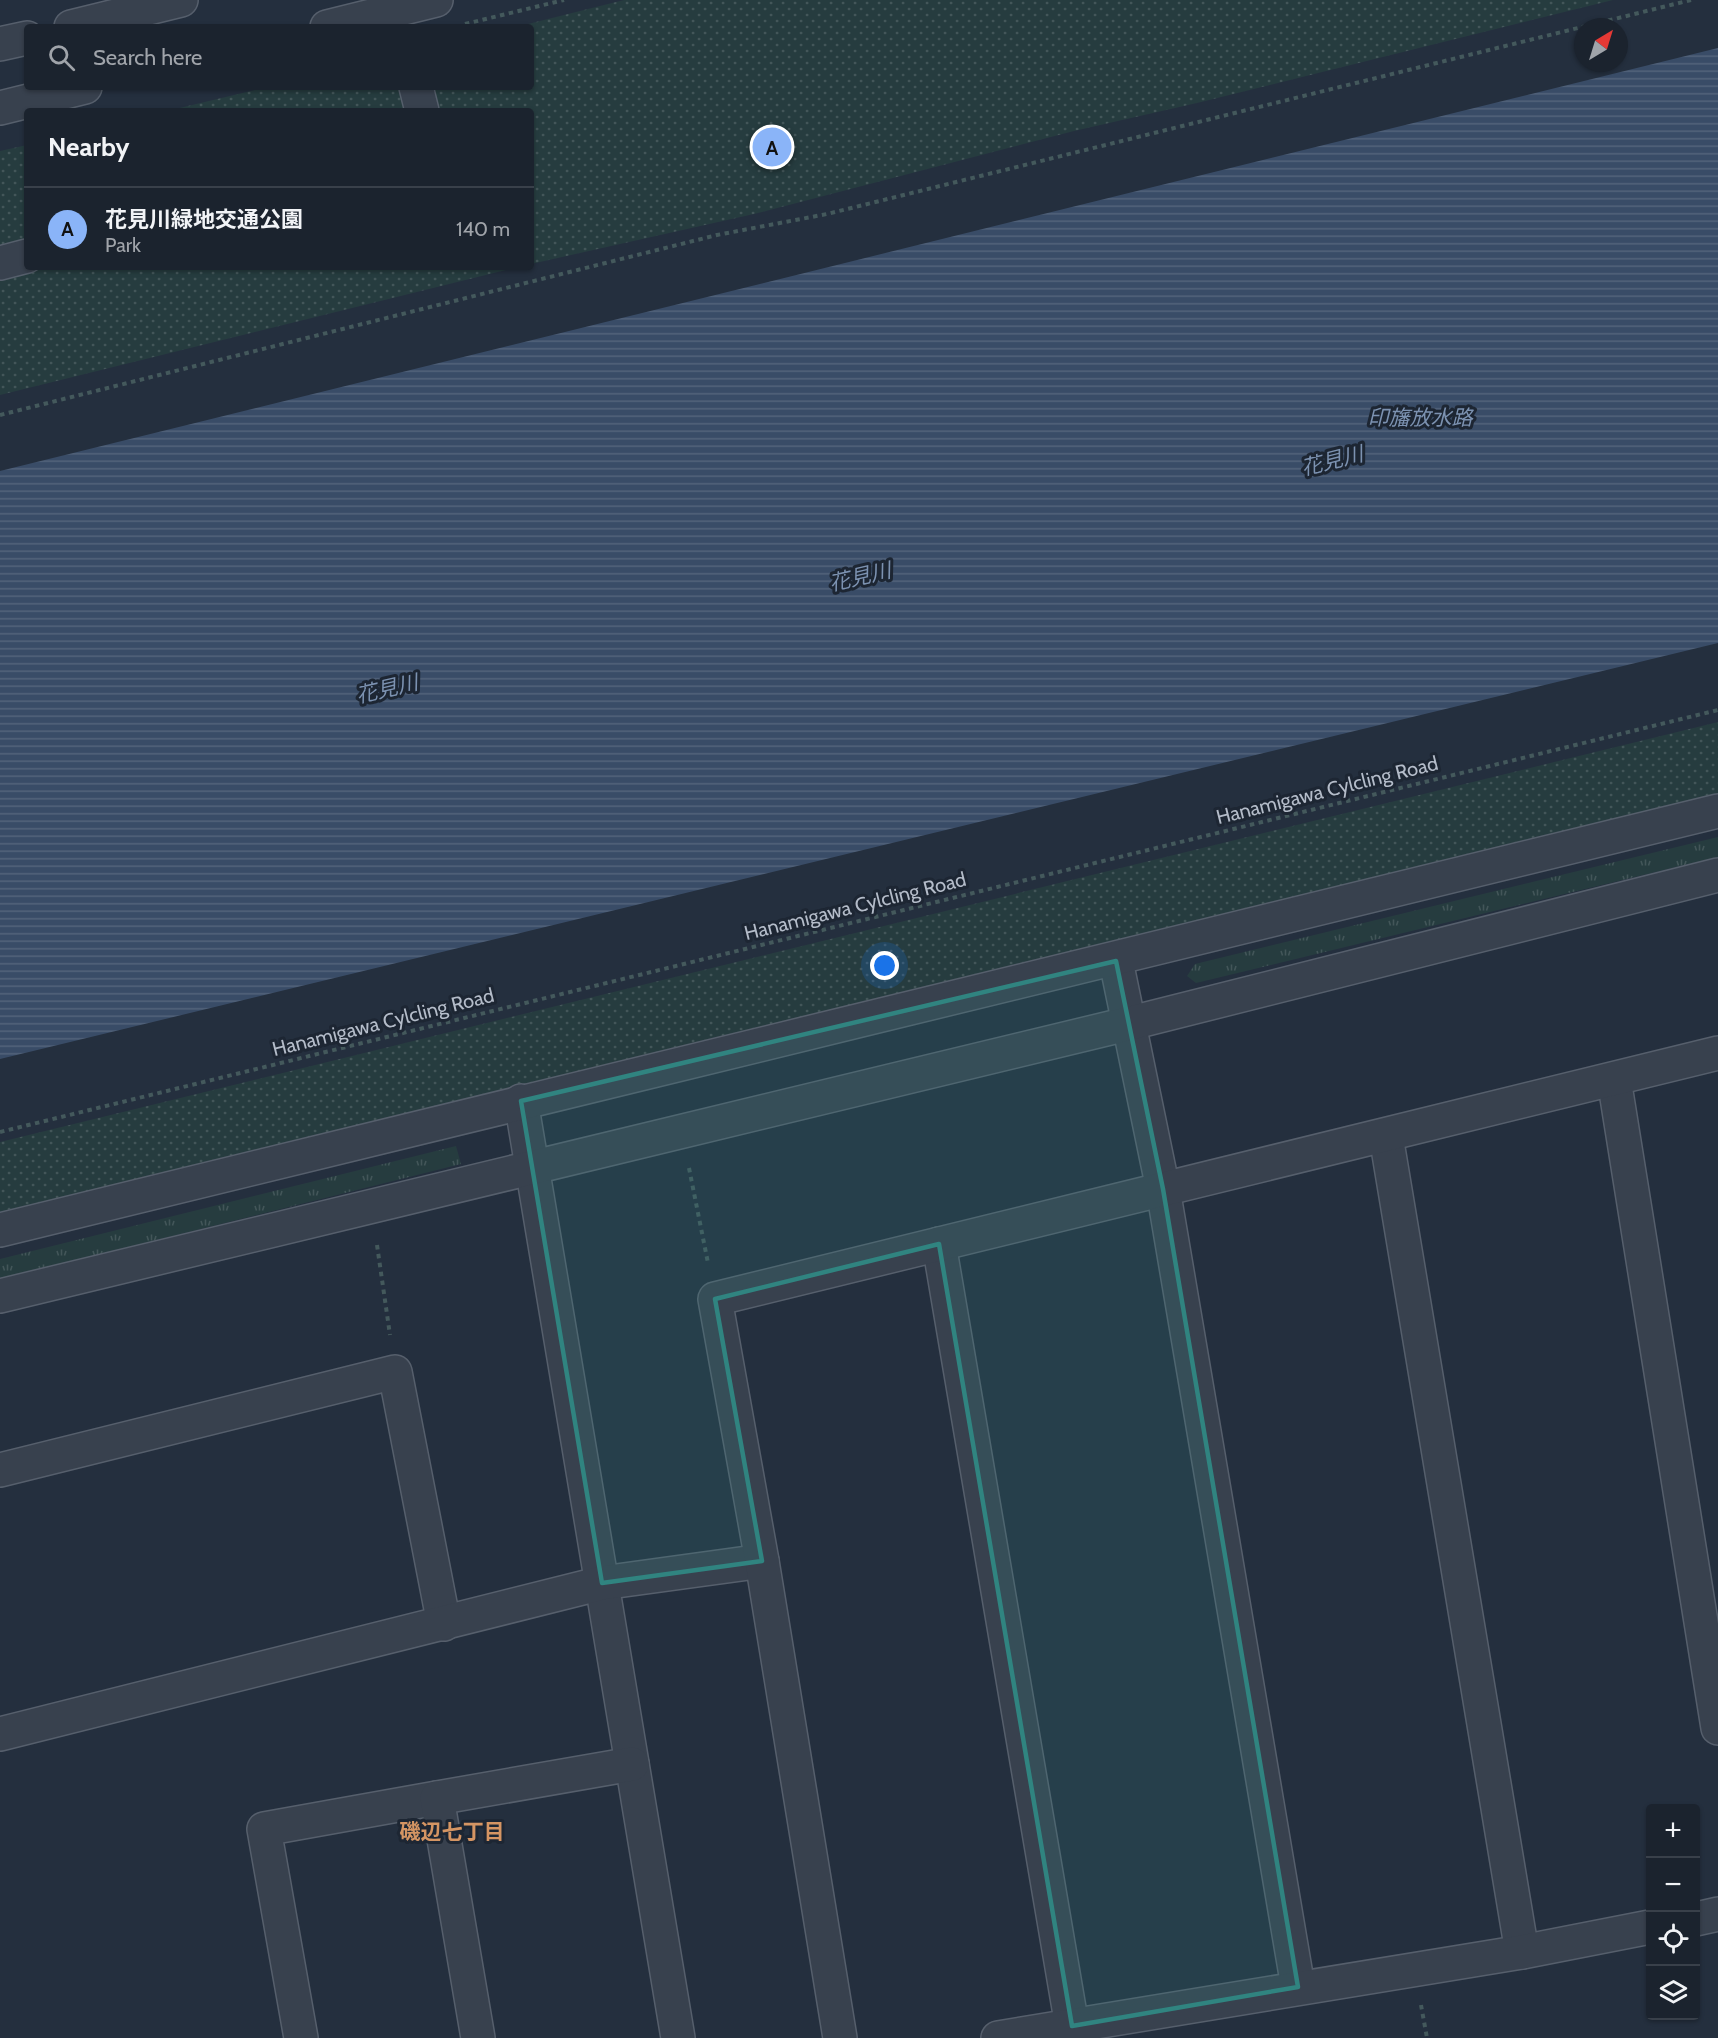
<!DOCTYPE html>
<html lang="en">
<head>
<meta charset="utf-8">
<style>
	:root { --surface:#1b232e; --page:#242b36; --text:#f1f3f6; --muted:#a0a4aa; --line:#39404a; --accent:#8ab4f8 }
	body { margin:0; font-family:Cabin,"Noto Sans JP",sans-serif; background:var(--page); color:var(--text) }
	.controls { position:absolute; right:18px; bottom:18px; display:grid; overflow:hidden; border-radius:6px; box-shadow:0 2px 4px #0004 }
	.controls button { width:54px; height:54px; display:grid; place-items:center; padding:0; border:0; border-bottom:2px solid var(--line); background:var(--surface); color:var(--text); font:30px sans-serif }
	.compass { position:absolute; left:1574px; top:18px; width:54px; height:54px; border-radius:50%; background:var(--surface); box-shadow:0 2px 4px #0004; rotate:38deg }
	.you { position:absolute; left:885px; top:966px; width:21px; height:21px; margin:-15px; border:4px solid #fff; border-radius:50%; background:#1a73e8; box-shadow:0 0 0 9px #1a73e833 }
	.badge { display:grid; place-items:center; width:39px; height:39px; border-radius:50%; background:var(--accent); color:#111; font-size:20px; font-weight:700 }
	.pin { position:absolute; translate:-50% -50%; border:3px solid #fff; box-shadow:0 2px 6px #0006 }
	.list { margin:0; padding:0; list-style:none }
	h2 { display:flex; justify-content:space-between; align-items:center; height:78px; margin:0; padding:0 24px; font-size:26px }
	h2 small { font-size:20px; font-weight:400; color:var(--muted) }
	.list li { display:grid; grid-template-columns:39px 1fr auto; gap:18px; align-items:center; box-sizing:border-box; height:84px; padding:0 24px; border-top:2px solid var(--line) }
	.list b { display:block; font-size:22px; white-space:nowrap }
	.list p { margin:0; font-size:20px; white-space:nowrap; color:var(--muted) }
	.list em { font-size:20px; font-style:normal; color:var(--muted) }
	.icon { flex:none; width:33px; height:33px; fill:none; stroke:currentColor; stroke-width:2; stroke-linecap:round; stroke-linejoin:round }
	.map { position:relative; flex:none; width:1718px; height:2038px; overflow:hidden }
	.search { position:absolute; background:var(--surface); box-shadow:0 2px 4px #0004; left:24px; top:24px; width:510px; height:66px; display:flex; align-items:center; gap:15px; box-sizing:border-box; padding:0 21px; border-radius:6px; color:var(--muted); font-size:22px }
	.panel { position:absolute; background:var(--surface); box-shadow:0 2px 4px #0004; left:24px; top:108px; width:510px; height:162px; border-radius:6px }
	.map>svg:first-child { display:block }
</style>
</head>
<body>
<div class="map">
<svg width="1718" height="2038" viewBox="0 0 1718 2038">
	<defs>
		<pattern id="grass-tufts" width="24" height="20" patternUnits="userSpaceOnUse" patternTransform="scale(1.5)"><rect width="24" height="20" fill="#263c3f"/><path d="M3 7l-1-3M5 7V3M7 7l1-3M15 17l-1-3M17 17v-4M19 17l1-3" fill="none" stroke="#435659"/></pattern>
		<pattern id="park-dots" width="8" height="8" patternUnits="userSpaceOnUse" patternTransform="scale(1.5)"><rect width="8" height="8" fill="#263c3f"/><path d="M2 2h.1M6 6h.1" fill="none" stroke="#435659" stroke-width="1.8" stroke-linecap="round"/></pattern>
		<pattern id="water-rules" width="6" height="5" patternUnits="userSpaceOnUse" patternTransform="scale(1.5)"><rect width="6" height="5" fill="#394c67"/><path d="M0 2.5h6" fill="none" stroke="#53647b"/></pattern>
	</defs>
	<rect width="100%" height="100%" fill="#242f3e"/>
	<g fill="url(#grass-tufts)">
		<path d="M1718,837V857L1196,983L1187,976L1195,964Z"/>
		<path d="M456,1146L461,1164L0,1279V1259Z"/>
	</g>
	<g fill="url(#park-dots)">
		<path d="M624,0H1613L1197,103L1074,131L754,214L531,264V111H167L267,87H531V27H516Z"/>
		<path d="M27,145V267H518L0,395V151Z"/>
		<path d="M1718,722V795L1019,970L0,1212V1142Z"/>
	</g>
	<path fill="url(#water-rules)" d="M1718,48V643L0,1059V471Z"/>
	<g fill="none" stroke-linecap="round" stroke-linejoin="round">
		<g stroke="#565f6c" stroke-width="36">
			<g id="minor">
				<path d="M71,27L181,0"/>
				<path d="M327,27L436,0"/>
				<path d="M0,44L27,38"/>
				<path d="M416,87L422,111"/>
				<path d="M0,108L85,87"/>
				<path d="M0,263L27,256"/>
				<path d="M1116,961L1163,1189L1298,1987"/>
				<path d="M1614,1079L1718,1728"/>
				<path d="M521,1101L678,2038"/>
				<path d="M1386,1136L1522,1952"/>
				<path d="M0,1230C572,1088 1146,953 1718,811"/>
				<path d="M939,1244L1072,2026"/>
				<path d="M0,1296L1131,1023L1718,875"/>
				<path d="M0,1470L395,1372L444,1624"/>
				<path d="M0,1734L602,1583L762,1561"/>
				<path d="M1696,1919L1718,1914"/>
				<path d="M301,2038L264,1829L437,1798"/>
				<path d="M478,2038L437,1798L632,1764"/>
				<path d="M840,2038L762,1561L715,1299L1718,1053"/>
				<path d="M998,2038L1522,1952L1650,1927"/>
			</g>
		</g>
		<g stroke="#44595c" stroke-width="4" stroke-dasharray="4.5 4.5" stroke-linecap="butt">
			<path d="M465,24L564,0"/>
			<path d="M0,415L717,235L827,214L1691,0"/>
			<path d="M0,1132L1718,710"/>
			<path d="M689,1168L708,1263"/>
			<path d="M377,1245L390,1335"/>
			<path d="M1421,2005L1427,2038"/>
		</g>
		<use href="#minor" stroke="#38414e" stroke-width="33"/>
	</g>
	<path fill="#308480" fill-opacity="0.2" stroke="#308480" stroke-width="4.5" stroke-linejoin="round" d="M1116,961L1163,1189L1298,1987L1072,2026L939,1244L715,1299L762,1561L602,1583L521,1101Z"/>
	<g text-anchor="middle" stroke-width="6" stroke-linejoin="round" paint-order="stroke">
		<g font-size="20" fill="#b4bcc9" stroke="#1d2633">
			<text transform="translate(1327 790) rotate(-14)" y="7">Hanamigawa Cylcling Road</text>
			<text transform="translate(855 906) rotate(-14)" y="7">Hanamigawa Cylcling Road</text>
			<text transform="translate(383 1022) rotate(-14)" y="7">Hanamigawa Cylcling Road</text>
		</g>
		<g font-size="21" font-style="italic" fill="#7c92b1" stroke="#1d2633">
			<text x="1420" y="425">印旛放水路</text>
			<text transform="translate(1332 461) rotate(-14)" y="7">花見川</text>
			<text transform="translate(860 577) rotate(-13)" y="7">花見川</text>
			<text transform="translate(387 689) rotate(-13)" y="7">花見川</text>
		</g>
		<g font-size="21" font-weight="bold" fill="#d59563" stroke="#1d2633">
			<text x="452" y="1839">磯辺七丁目</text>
		</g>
	</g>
</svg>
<div class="controls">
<button>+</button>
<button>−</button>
<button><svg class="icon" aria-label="locate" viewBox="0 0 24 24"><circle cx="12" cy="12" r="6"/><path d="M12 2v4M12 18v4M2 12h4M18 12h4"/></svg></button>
<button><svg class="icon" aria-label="layers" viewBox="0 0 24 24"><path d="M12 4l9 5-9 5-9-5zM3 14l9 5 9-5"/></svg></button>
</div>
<svg class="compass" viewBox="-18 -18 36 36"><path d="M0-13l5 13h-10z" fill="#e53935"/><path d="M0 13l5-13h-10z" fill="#a0a4aa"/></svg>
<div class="you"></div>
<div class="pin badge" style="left:772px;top:147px">A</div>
<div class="search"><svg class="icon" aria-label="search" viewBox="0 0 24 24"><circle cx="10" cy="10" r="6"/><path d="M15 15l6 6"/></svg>Search here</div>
<section class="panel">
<h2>Nearby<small></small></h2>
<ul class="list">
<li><span class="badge">A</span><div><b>花見川緑地交通公園</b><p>Park</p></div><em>140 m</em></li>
</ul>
</section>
</div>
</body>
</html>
